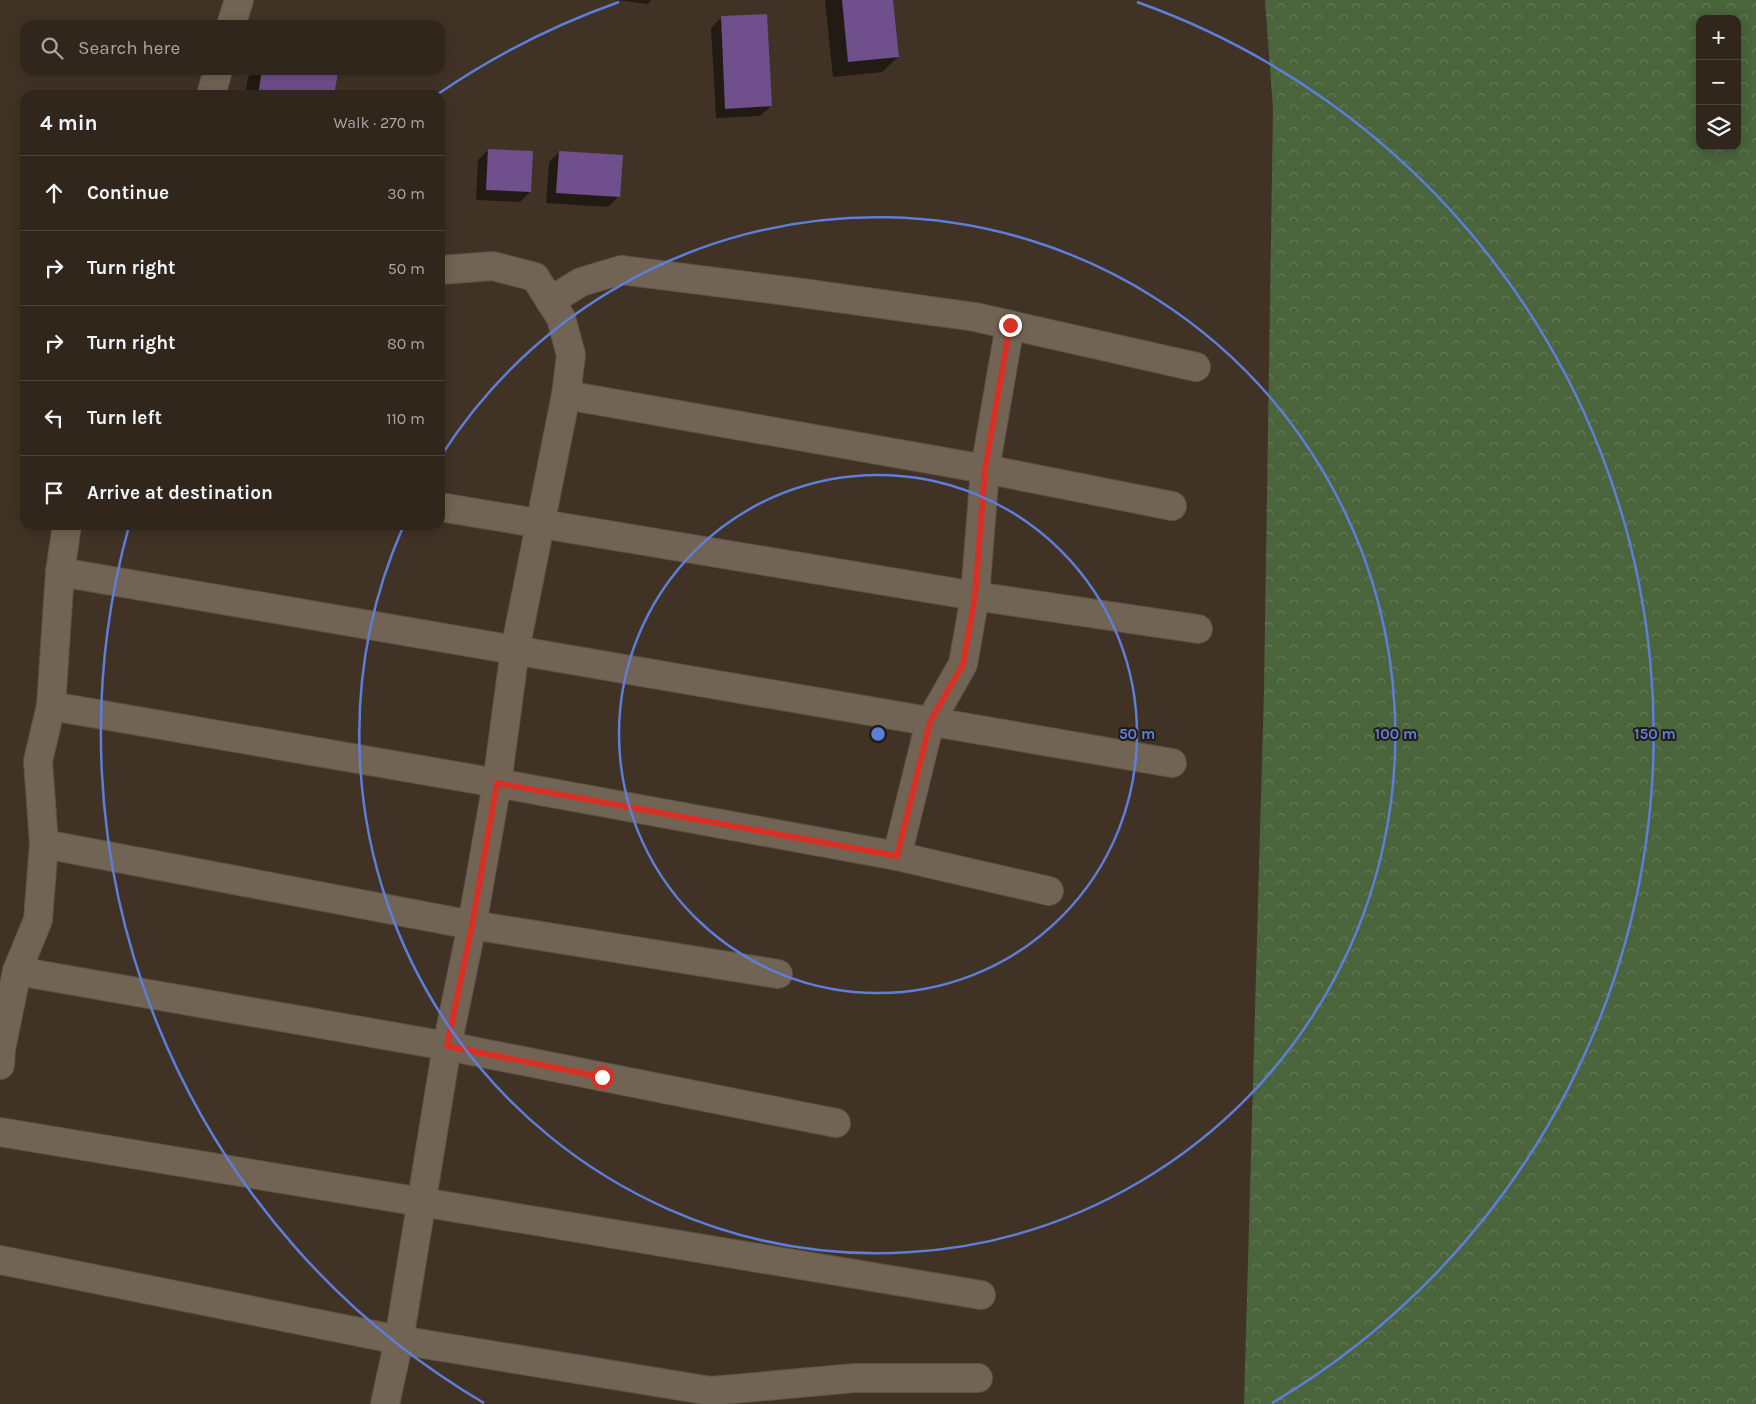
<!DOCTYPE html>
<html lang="en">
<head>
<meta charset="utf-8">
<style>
	:root { --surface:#30261c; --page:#382e25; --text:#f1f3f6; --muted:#a8a5a3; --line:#4b433b }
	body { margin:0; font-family:Karla,sans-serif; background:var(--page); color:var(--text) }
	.controls { position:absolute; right:15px; top:15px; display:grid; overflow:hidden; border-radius:10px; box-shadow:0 2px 12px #0003 }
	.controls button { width:45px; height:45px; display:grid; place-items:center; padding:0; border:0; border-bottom:1px solid var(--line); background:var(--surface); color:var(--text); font:25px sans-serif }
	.stop { position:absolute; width:15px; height:15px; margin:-11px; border:4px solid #d93025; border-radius:50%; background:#fff }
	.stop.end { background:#d93025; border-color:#fff; box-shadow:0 1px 5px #0008 }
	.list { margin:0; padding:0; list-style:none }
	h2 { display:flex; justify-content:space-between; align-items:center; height:65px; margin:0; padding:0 20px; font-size:21px }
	h2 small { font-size:16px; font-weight:400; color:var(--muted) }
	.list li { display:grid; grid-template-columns:32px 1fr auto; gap:15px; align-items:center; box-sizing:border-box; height:75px; padding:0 20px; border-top:1px solid var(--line) }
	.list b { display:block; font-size:19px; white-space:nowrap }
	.list em { font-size:16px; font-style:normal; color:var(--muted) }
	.icon { flex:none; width:28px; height:28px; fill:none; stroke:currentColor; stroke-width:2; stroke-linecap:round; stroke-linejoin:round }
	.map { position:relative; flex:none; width:1756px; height:1404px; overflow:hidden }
	.search { position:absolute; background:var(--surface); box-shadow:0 2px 12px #0003; left:20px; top:20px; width:425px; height:55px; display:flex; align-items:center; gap:12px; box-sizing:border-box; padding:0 18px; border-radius:15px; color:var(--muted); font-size:19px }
	.panel { position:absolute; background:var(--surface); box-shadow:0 2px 12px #0003; left:20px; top:90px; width:425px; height:440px; border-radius:15px }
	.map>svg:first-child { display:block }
</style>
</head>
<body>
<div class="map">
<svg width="1756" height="1404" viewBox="0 0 1756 1404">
	<defs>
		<pattern id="forest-crowns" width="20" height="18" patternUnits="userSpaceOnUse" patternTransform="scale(1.25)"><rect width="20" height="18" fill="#4a643c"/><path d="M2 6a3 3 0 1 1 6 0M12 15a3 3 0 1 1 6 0" fill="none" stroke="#657a58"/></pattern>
	</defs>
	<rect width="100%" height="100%" fill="#403325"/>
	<path fill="url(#forest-crowns)" fill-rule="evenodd" d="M1265,0H1756V1404H1244L1264,689L1273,109ZM1700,19H1737V146H1700Z"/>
	<g fill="#0007">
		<path d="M617,0H651L648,4Z"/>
		<path d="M825,0H892L898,57L882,72L833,77Z"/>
		<path d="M721,18L771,106L760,116L716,118L711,28Z"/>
		<path d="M255,70H318L333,95H245L248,77Z"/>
		<path d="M488,150L530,192L520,202L476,200L478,160Z"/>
		<path d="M559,152L619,196L608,207L546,203L549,162Z"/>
	</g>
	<g fill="#6f4f8c">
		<path d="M842,0H893L899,57L848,62Z"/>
		<path d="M767,14L772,106L725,109L721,16Z"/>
		<path d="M262,70H326L338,72L334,95H258Z"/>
		<path d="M488,149L533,151L531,192L486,190Z"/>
		<path d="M559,151L623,155L620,197L556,193Z"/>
	</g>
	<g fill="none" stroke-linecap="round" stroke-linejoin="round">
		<g stroke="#5d5246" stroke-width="30">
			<g id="street">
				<path d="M231,25L239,0"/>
				<path d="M211,95L218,70"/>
				<path d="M550,301L581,282L621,270L802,293L975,317L1196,367"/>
				<path d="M566,395L985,469L1172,506"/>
				<path d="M440,507L975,596L1198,629"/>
				<path d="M60,572L1172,763"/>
				<path d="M51,706L497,783L897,856L1049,891"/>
				<path d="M44,844L472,925L778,974"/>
				<path d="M897,856L930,722L963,664L975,596L985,469L1010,325"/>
				<path d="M17,971L447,1046L836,1123"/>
				<path d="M0,1065L1,1049L17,971L38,920L44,844L38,761L51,706L60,572L67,525"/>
				<path d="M0,1132L981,1295"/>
				<path d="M0,1260L399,1340L711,1391L855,1378H978"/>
				<path d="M385,1404L399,1340L447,1046L472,925L497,783L515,650L566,395L571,355L561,318L535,277L493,266L440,270"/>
			</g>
		</g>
		<use href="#street" stroke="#726454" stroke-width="28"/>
	</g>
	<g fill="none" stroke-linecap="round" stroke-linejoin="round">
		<path stroke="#d93025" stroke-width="6" d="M602,1077L447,1046L472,925L497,783L897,856L930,722L963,664L975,596L985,469L1010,325"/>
	</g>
	<g fill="none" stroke="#5e7edc" stroke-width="2.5">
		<circle cx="878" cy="734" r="259"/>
		<path d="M441 456A518 518 0 1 1 403 527"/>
		<path d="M484 1403A777 777 0 0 1 129 526M438 94A777 777 0 0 1 619 2M1137 2A777 777 0 0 1 1272 1403"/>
	</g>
	<circle cx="878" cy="734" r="8" fill="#5e7edc" stroke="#221c16" stroke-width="2.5"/>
	<g font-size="15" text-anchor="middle" font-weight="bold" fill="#5e7edc" stroke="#221c16" stroke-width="4" stroke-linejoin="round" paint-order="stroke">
		<text x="1137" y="739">50 m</text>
		<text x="1396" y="739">100 m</text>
		<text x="1655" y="739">150 m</text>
	</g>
</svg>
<div class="controls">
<button>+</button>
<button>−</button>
<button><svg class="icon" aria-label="layers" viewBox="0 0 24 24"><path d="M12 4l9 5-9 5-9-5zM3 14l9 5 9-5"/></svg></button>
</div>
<div class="stop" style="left:602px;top:1077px"></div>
<div class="stop end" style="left:1010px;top:325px"></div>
<div class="search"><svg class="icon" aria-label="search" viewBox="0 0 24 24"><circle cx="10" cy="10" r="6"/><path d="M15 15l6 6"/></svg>Search here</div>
<section class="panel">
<h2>4 min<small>Walk · 270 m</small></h2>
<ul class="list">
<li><svg class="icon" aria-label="ahead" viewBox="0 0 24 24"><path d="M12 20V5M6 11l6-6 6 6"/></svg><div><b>Continue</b></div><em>30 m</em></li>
<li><svg class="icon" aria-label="right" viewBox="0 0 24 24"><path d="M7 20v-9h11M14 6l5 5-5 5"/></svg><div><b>Turn right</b></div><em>50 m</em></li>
<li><svg class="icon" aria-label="right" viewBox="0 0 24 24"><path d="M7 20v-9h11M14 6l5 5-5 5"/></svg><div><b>Turn right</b></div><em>80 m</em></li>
<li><svg class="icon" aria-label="left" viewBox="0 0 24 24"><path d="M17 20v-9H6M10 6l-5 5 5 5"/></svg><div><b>Turn left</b></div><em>110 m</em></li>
<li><svg class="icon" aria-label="arrive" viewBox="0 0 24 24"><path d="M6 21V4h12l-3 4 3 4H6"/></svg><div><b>Arrive at destination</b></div></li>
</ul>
</section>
</div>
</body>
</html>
